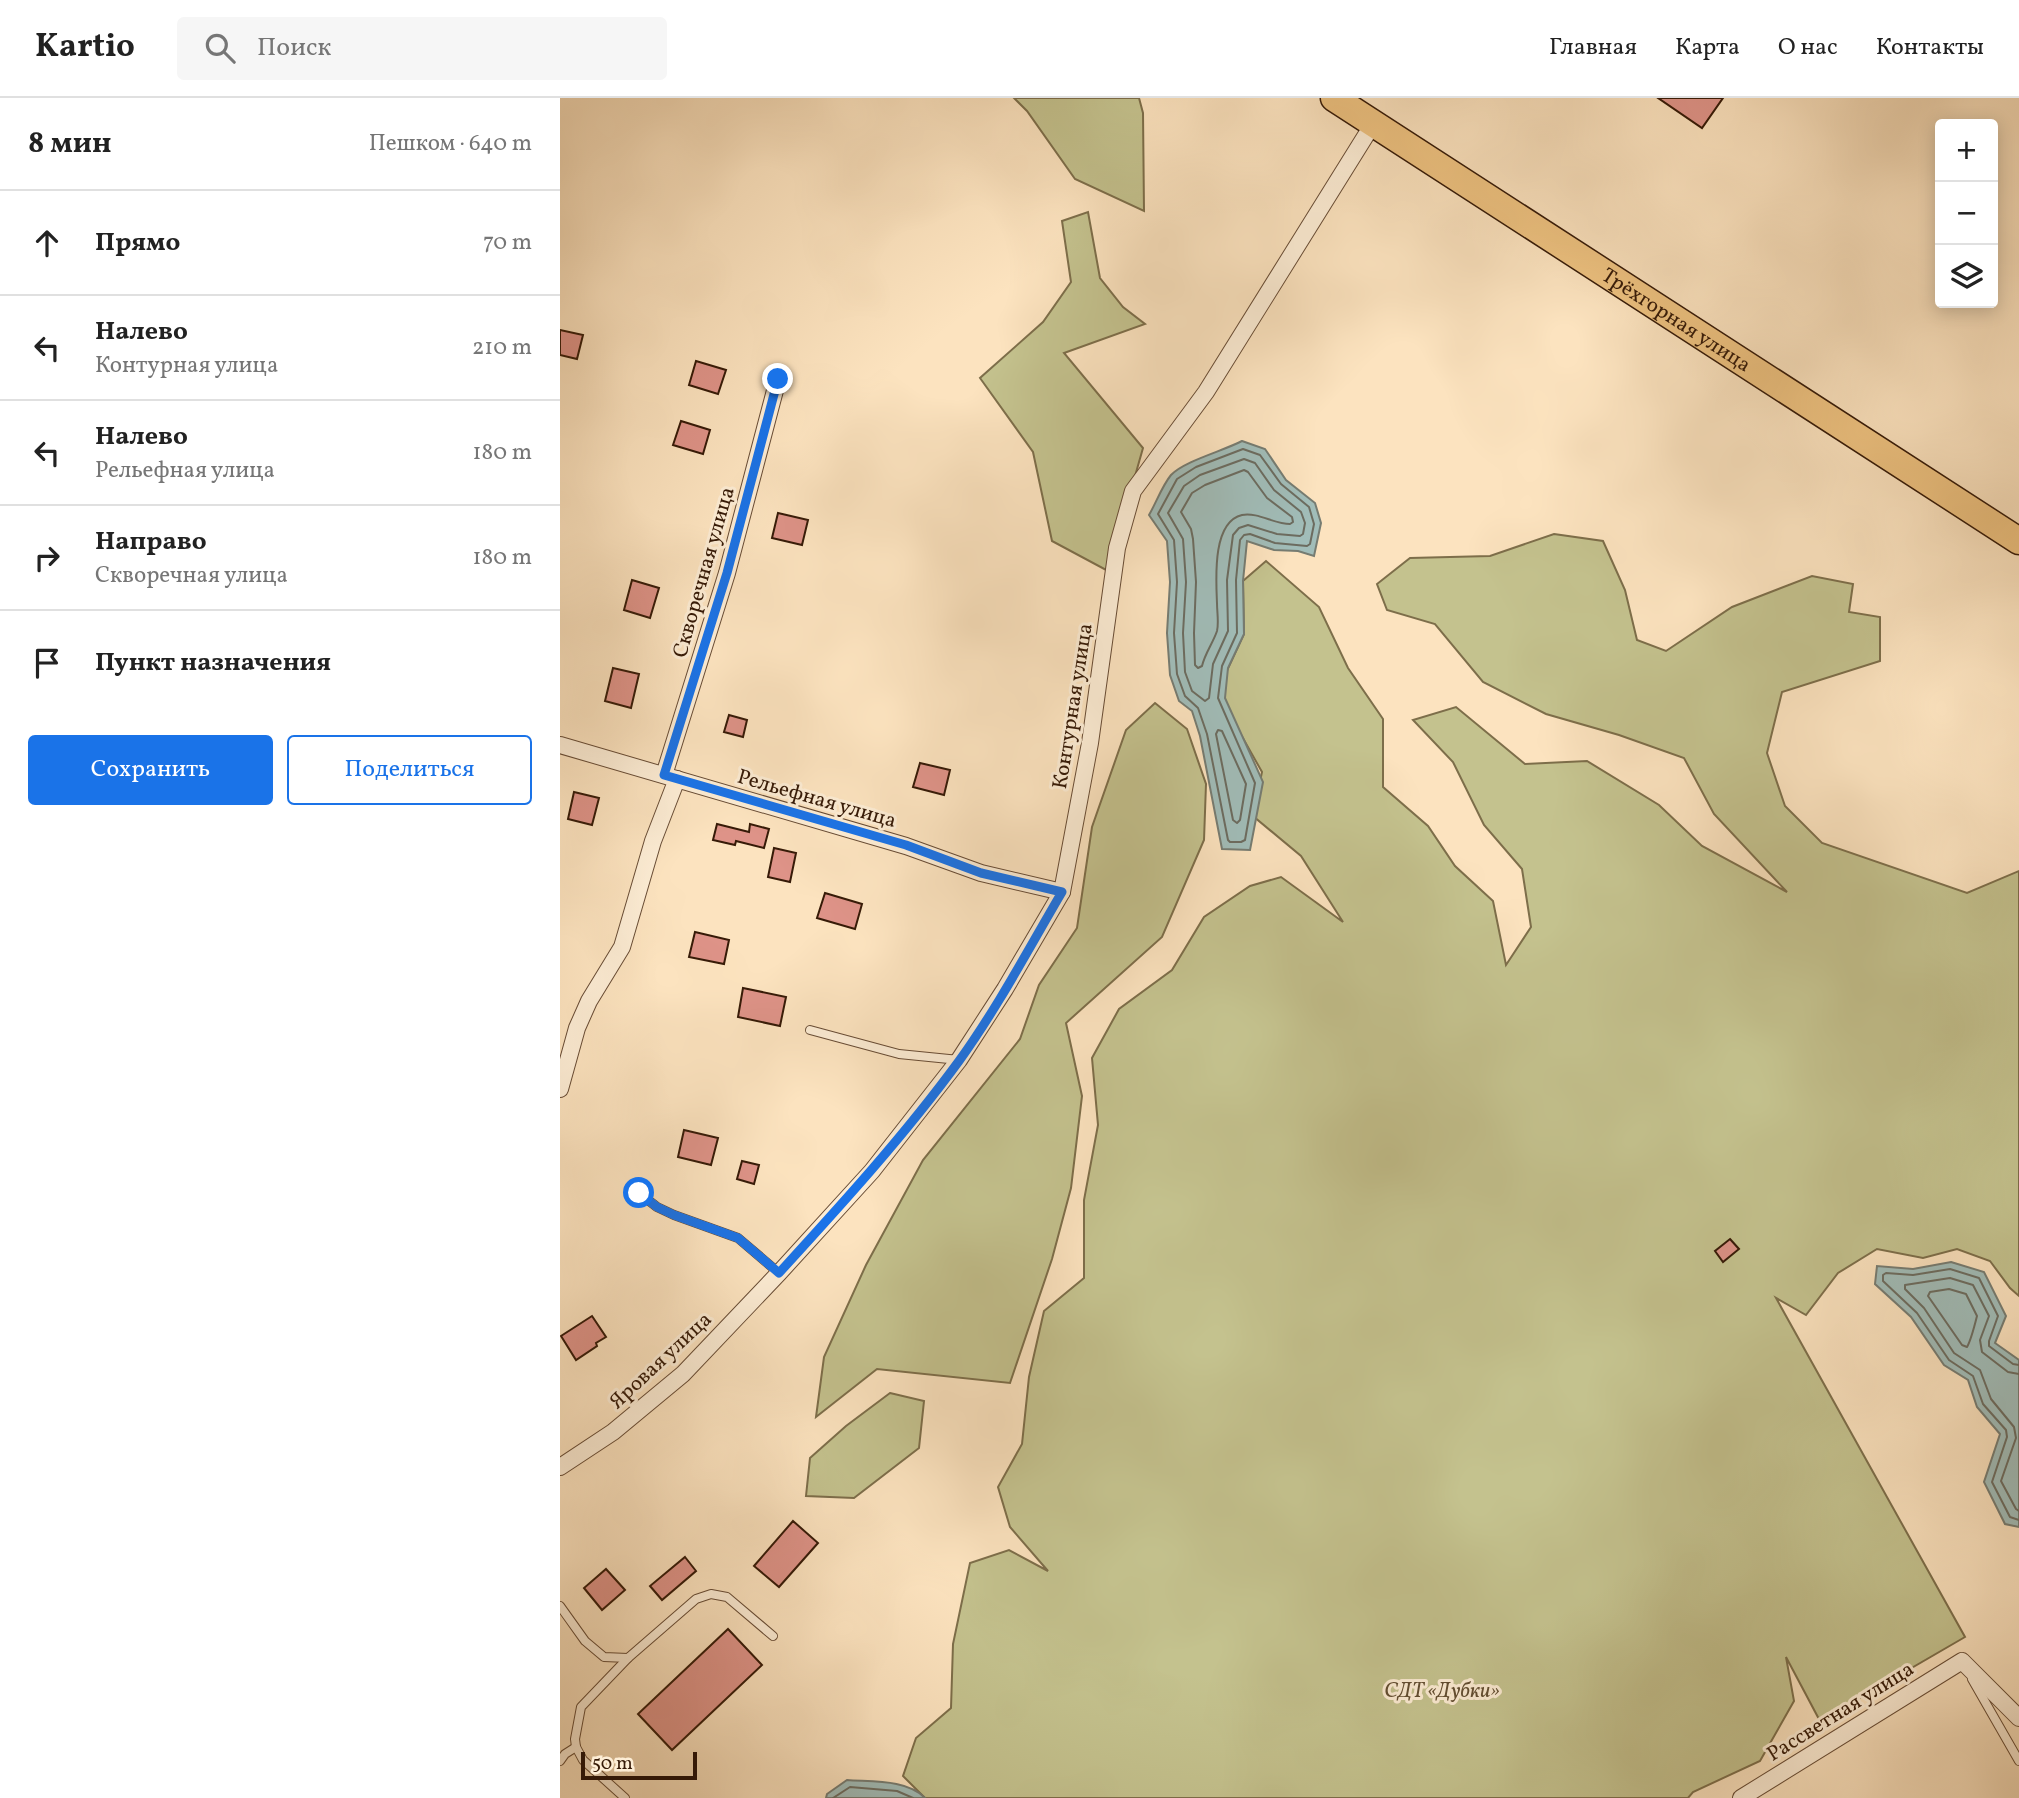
<!DOCTYPE html>
<html lang="ru">
<head>
<meta charset="utf-8">
<style>
	:root { --surface:#fff; --page:#f6f6f6; --text:#222; --muted:#767676; --line:#e0e0e0; --accent:#1a73e8 }
	body { margin:0; font-family:Vollkorn,serif; background:var(--page); color:var(--text) }
	.controls { position:absolute; right:21px; top:21px; display:grid; overflow:hidden; border-radius:7px; box-shadow:0 4px 18px #0003 }
	.controls button { width:63px; height:63px; display:grid; place-items:center; padding:0; border:0; border-bottom:2px solid var(--line); background:var(--surface); color:var(--text); font:35px sans-serif }
	.scale { position:absolute; left:21px; bottom:18px; width:116px; box-sizing:border-box; padding-left:7px; border:4px solid #361a07; border-top:0; font-size:19px; line-height:24px; white-space:nowrap; color:#361a07; -webkit-text-stroke:5px #fdedd5; paint-order:stroke }
	.stop { position:absolute; width:21px; height:21px; margin:-16px; border:5px solid #1a73e8; border-radius:50%; background:#fff }
	.stop.end { background:#1a73e8; border-color:#fff; box-shadow:0 2px 7px #0008 }
	.list { margin:0; padding:0; list-style:none }
	h2 { display:flex; justify-content:space-between; align-items:center; height:91px; margin:0; padding:0 28px; font-size:30px }
	h2 small { font-size:23px; font-weight:400; color:var(--muted) }
	.list li { display:grid; grid-template-columns:46px 1fr auto; gap:21px; align-items:center; box-sizing:border-box; height:105px; padding:0 28px; border-top:2px solid var(--line) }
	.list b { display:block; font-size:26px; white-space:nowrap }
	.list p { margin:0; font-size:23px; white-space:nowrap; color:var(--muted) }
	.list em { font-size:23px; font-style:normal; color:var(--muted) }
	.actions { display:flex; gap:14px; padding:21px 28px }
	.actions a { flex:1; padding:16px 0; border:2px solid var(--accent); border-radius:7px; text-align:center; font-size:24px; color:var(--accent) }
	.actions .main { background:var(--accent); color:#fff }
	.icon { flex:none; width:38px; height:38px; fill:none; stroke:currentColor; stroke-width:2; stroke-linecap:round; stroke-linejoin:round }
	.map { position:relative; flex:none; width:1459px; height:1700px; overflow:hidden }
	header { display:flex; align-items:center; gap:42px; box-sizing:border-box; height:98px; padding:0 35px; background:var(--surface); border-bottom:2px solid var(--line) }
	header strong { font-size:33px }
	nav { display:flex; gap:38px; margin-inline-start:auto; font-size:24px }
	.search { width:490px; height:63px; background:var(--page); display:flex; align-items:center; gap:18px; box-sizing:border-box; padding:0 24px; border-radius:7px; color:var(--muted); font-size:26px }
	main { display:flex }
	aside { flex:1; background:var(--surface) }
	.map>svg:first-child { display:block }
</style>
</head>
<body>
<header>
<strong>Kartio</strong>
<div class="search"><svg class="icon" aria-label="search" viewBox="0 0 24 24"><circle cx="10" cy="10" r="6"/><path d="M15 15l6 6"/></svg>Поиск</div>
<nav><a>Главная</a><a>Карта</a><a>О нас</a><a>Контакты</a></nav>
</header>
<main>
<aside>
<h2>8 мин<small>Пешком · 640 m</small></h2>
<ul class="list">
<li><svg class="icon" aria-label="ahead" viewBox="0 0 24 24"><path d="M12 20V5M6 11l6-6 6 6"/></svg><div><b>Прямо</b></div><em>70 m</em></li>
<li><svg class="icon" aria-label="left" viewBox="0 0 24 24"><path d="M17 20v-9H6M10 6l-5 5 5 5"/></svg><div><b>Налево</b><p>Контурная улица</p></div><em>210 m</em></li>
<li><svg class="icon" aria-label="left" viewBox="0 0 24 24"><path d="M17 20v-9H6M10 6l-5 5 5 5"/></svg><div><b>Налево</b><p>Рельефная улица</p></div><em>180 m</em></li>
<li><svg class="icon" aria-label="right" viewBox="0 0 24 24"><path d="M7 20v-9h11M14 6l5 5-5 5"/></svg><div><b>Направо</b><p>Скворечная улица</p></div><em>180 m</em></li>
<li><svg class="icon" aria-label="arrive" viewBox="0 0 24 24"><path d="M6 21V4h12l-3 4 3 4H6"/></svg><div><b>Пункт назначения</b></div></li>
</ul>
<div class="actions"><a class="main">Сохранить</a><a>Поделиться</a></div>
</aside>
<div class="map">
<svg width="1459" height="1700" viewBox="0 0 1459 1700">
	<rect width="100%" height="100%" fill="#fce3bf"/>
	<filter id="stains"><feTurbulence type="fractalNoise" baseFrequency=".00286" numOctaves="4"/><feColorMatrix values="0 0 0 0 .2 0 0 0 0 .09 0 0 0 0 .02 0 0 0 .5 -.17"/></filter>
	<radialGradient id="worn" r=".72"><stop offset=".6" stop-color="#630" stop-opacity="0"/><stop offset="1" stop-color="#630" stop-opacity=".3"/></radialGradient>
	<g fill="#c4c28e" stroke="#7d6e4a" stroke-width="2">
		<path d="M454,0H579L583,15L584,113L515,81L467,13Z"/>
		<path d="M528,114L540,180L563,209L585,226L504,255L583,350L548,473L492,443L473,354L420,280L483,224L511,184L502,123Z"/>
		<path d="M994,436L1043,443L1065,492L1077,542L1106,553L1172,509L1252,478L1293,486L1289,514L1320,519V563L1222,594L1207,655L1225,708L1262,745L1407,795L1459,773V1198L1450,1190L1430,1163L1397,1151L1363,1160L1317,1151L1278,1175L1246,1217L1216,1200L1405,1539L1260,1623L1226,1559L1234,1603L1200,1663L1133,1694L1128,1700H365L343,1678L356,1640L391,1610L393,1546L410,1465L449,1452L488,1473L450,1429L438,1389L462,1346L469,1279L484,1213L524,1180V1102L538,1027L532,960L559,911L612,872L644,819L690,788L721,779L783,824L741,758L693,718L702,674L657,594L684,536L683,483L706,463L759,509L788,570L823,621V689L868,728L895,768L933,803L946,867L971,829L962,771L924,727L893,664L853,622L896,609L965,666L1027,663L1099,707L1142,748L1227,794L1154,716L1124,660L1059,637L986,616L923,584L875,526L827,512L817,486L850,460L930,458Z"/>
		<path d="M595,605L627,631L646,686L644,742L602,839L506,925L522,998L511,1090L492,1161L450,1285L317,1271L256,1319L264,1259L306,1167L363,1062L460,941L479,887L517,830L532,729L566,632Z"/>
		<path d="M330,1295L364,1303L359,1350L294,1400L246,1398L250,1360L286,1328Z"/>
	</g>
	<g fill="#a1bdb9" stroke="#767c72" stroke-width="2">
		<path d="M682,343L705,351L726,382L755,405L761,425L754,458L738,453L714,452L687,443L683,483L684,536L668,570L665,600L703,684L690,752L662,751L640,638L632,613L619,603L610,577L607,535L610,484L607,443L589,417C596,405 602,388 611,377C624,363 663,353 682,343Z"/>
		<path d="M1391,1164L1424,1174L1446,1218L1435,1245L1459,1262V1429L1445,1426L1424,1384L1440,1336L1417,1309L1408,1282L1384,1267L1351,1219L1315,1186L1317,1168L1353,1171Z"/>
		<path d="M287,1682C311,1684 347,1681 365,1700H266L267,1696Z"/>
	</g>
	<g fill="none" stroke-linecap="round" stroke-linejoin="round">
		<g stroke="#6c6c60" stroke-width="2">
			<path d="M683,351L700,357L721,386L749,409L754,426L750,446L747,448L715,445L690,436L684,437L680,442L676,482L677,535L662,568L658,600L695,685L685,742L681,744H670L668,742L647,636L638,610L625,598L617,576L614,535L617,484L614,442L598,416L617,381L636,369Z"/>
			<path d="M684,361L695,365L714,392L741,414L745,425L743,436L740,438L717,436L688,427L679,430L673,437L667,482L668,533L653,566L649,600L645,603L632,593L625,574L623,535L626,484L623,441L608,415L624,388L640,377Z"/>
			<path d="M684,372L688,374L707,400L732,419L733,424L730,426C714,426 698,414 682,417C652,424 656,481 657,505C657,514 659,525 657,533C653,545 645,555 642,568L638,570L635,567L634,535L636,484L633,441L631,431L621,414L632,395L645,387Z"/>
			<path d="M658,632L662,633L686,686L680,722L677,725L673,722L656,636Z"/>
			<path d="M1389,1191L1406,1196L1417,1218C1415,1226 1410,1244 1407,1249L1402,1247L1368,1198L1370,1194Z"/>
			<path d="M1459,1267L1453,1266L1429,1248V1243L1438,1218L1419,1180L1390,1171L1353,1177L1326,1175L1323,1177V1183L1357,1215L1389,1262L1413,1278L1423,1306L1446,1332L1447,1339L1432,1384L1450,1419L1459,1422"/>
			<path d="M1459,1276L1448,1274L1422,1254L1420,1242L1429,1218L1413,1187L1390,1180L1345,1187V1191L1364,1210L1394,1255L1420,1272L1431,1301L1454,1329L1456,1340L1441,1383L1456,1411L1459,1413"/>
			<path d="M273,1700L290,1689L337,1693L353,1700"/>
		</g>
	</g>
	<g fill="#de9388" stroke="#361a07" stroke-width="2">
		<path d="M1098,0H1163L1142,30Z"/>
		<path d="M0,232L23,237L17,261L0,257Z"/>
		<path d="M136,263L166,272L158,296L129,287Z"/>
		<path d="M121,323L150,332L143,356L113,347Z"/>
		<path d="M218,415L248,422L242,447L212,440Z"/>
		<path d="M72,482L99,490L90,520L64,512Z"/>
		<path d="M53,570L79,576L71,610L45,603Z"/>
		<path d="M169,617L187,622L183,639L164,634Z"/>
		<path d="M360,665L390,672L384,697L353,689Z"/>
		<path d="M14,694L39,700L32,727L8,721Z"/>
		<path d="M157,726L189,734L190,726L209,731L204,750L176,743L175,747L153,742Z"/>
		<path d="M214,750L236,755L230,784L208,779Z"/>
		<path d="M265,795L302,806L295,831L257,820Z"/>
		<path d="M135,834L169,842L164,866L129,859Z"/>
		<path d="M183,890L226,899L220,928L178,919Z"/>
		<path d="M124,1032L158,1040L151,1067L118,1059Z"/>
		<path d="M182,1063L199,1067L194,1086L177,1081Z"/>
		<path d="M1170,1141L1179,1151L1163,1164L1155,1153Z"/>
		<path d="M32,1218L46,1239L36,1245L37,1248L16,1262L1,1238Z"/>
		<path d="M233,1423L258,1445L219,1489L194,1468Z"/>
		<path d="M125,1459L136,1473L102,1502L90,1488Z"/>
		<path d="M46,1471L65,1492L42,1512L24,1490Z"/>
		<path d="M168,1531L202,1567L112,1652L78,1616Z"/>
	</g>
	<g fill="none" stroke-linecap="round" stroke-linejoin="round">
		<g stroke="#684c35" stroke-width="10">
			<g id="service">
				<path d="M250,932L339,956L399,962"/>
				<path d="M79,1095L97,1109L114,1117L178,1140L219,1175"/>
				<path d="M0,1508L25,1543L44,1559L68,1560L136,1501L151,1496L167,1499L213,1538"/>
				<path d="M1412,1581L1459,1663"/>
				<path d="M0,1663L5,1656L16,1649"/>
				<path d="M65,1700L23,1662L16,1649L15,1641L21,1609L68,1560"/>
			</g>
		</g>
		<g stroke="#684c35" stroke-width="18">
			<g id="minor">
				<path d="M0,647L346,748L421,775L502,794"/>
				<path d="M104,677L167,475L218,281"/>
				<path d="M0,991L17,930L29,903L62,849L93,743L117,681"/>
				<path d="M0,1369L53,1334L123,1276L219,1175L312,1073L399,962L445,891L502,794L530,645L557,450L573,393L646,294L813,26"/>
				<path d="M1181,1700L1402,1563L1459,1620"/>
			</g>
		</g>
		<g stroke="#361a07" stroke-width="29">
			<g id="trunk">
				<path id="s1" d="M774,0L1459,443"/>
			</g>
		</g>
		<use href="#service" stroke="#fdedd5" stroke-width="8"/>
		<use href="#minor" stroke="#fdedd5" stroke-width="16"/>
		<use href="#trunk" stroke="#eec280" stroke-width="26"/>
	</g>
	<g fill="none" stroke-linecap="round" stroke-linejoin="round">
		<path stroke="#1a73e8" stroke-width="9" d="M79,1095L97,1109L114,1117L178,1140L219,1175C282,1106 344,1038 399,963C438,909 469,850 502,794L421,775L346,747L104,677L167,475L218,281"/>
	</g>
	<g text-anchor="middle" stroke-width="6" stroke-linejoin="round" paint-order="stroke">
		<g font-size="21" fill="#361a07" stroke="#fdedd5">
			<text dy="7" stroke="none"><textPath href="#s1" startOffset="408">Трёхгорная улица</textPath></text>
			<text transform="translate(143 474) rotate(-74)" y="7">Скворечная улица</text>
			<text transform="translate(512 608) rotate(-81)" y="7">Контурная улица</text>
			<text transform="translate(257 700) rotate(16)" y="7">Рельефная улица</text>
			<text transform="translate(100 1262) rotate(-43)" y="7">Яровая улица</text>
			<text transform="translate(1280 1613) rotate(-32)" y="7">Рассветная улица</text>
		</g>
		<g font-size="21" font-style="italic" fill="#614c30" stroke="#fdedd5">
			<text x="882" y="1599">СДТ «Дубки»</text>
		</g>
	</g>
	<rect width="100%" height="100%" filter="url(#stains)"/>
	<rect width="100%" height="100%" fill="url(#worn)"/>
</svg>
<div class="controls">
<button>+</button>
<button>−</button>
<button><svg class="icon" aria-label="layers" viewBox="0 0 24 24"><path d="M12 4l9 5-9 5-9-5zM3 14l9 5 9-5"/></svg></button>
</div>
<div class="scale">50 m</div>
<div class="stop" style="left:79px;top:1095px"></div>
<div class="stop end" style="left:218px;top:281px"></div>
</div>
</main>
</body>
</html>
